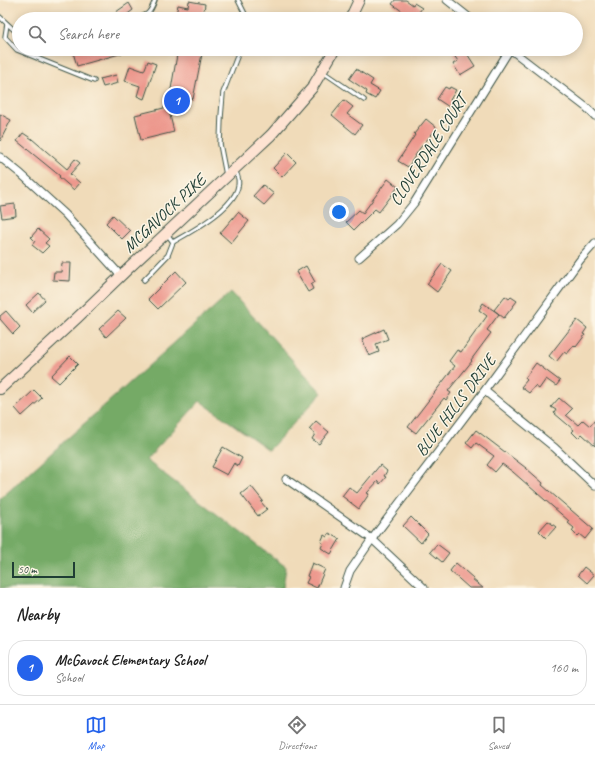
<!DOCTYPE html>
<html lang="en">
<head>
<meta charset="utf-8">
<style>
	:root { --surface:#fff; --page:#f6f6f6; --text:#222; --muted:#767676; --line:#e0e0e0; --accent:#2563eb }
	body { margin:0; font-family:Caveat,sans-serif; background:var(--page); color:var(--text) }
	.scale { position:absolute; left:12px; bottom:10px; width:63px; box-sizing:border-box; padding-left:4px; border:2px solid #1f3d34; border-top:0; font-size:11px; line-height:14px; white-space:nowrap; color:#1f3d34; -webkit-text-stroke:3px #fcf5e5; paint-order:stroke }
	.you { position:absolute; left:339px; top:212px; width:14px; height:14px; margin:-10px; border:3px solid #fff; border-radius:50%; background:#1a73e8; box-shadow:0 0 0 6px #1a73e833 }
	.badge { display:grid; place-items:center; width:26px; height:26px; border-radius:50%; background:var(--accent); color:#fff; font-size:13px; font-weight:700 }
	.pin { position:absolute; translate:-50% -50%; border:2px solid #fff; box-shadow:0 1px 4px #0006 }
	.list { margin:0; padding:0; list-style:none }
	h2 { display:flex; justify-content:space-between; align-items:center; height:52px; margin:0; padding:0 16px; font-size:17px }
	h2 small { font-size:13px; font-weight:400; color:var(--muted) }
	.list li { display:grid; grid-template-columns:26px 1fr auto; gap:12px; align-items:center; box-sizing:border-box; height:56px; margin:0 8px 8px; padding:0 8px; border:1px solid var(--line); border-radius:16px }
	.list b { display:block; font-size:15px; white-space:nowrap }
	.list p { margin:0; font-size:13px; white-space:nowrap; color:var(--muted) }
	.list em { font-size:13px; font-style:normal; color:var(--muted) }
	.icon { flex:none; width:22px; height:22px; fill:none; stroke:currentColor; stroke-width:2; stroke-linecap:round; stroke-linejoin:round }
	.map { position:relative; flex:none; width:595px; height:588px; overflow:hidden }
	.search { position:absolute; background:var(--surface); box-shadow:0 2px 10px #0003; left:12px; right:12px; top:12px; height:44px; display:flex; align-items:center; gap:10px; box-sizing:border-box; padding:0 14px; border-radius:22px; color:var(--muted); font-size:15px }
	.sheet { height:116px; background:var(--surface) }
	nav { display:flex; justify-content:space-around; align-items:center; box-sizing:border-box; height:56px; border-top:1px solid var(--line); background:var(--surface); font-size:11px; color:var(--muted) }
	nav a { display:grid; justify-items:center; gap:2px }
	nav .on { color:var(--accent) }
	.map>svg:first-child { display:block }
</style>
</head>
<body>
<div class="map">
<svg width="595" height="588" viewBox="0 0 595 588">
	<rect width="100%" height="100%" fill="#fcf5e5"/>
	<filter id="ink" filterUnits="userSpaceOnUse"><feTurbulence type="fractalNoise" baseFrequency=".025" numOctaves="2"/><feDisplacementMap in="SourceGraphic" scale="8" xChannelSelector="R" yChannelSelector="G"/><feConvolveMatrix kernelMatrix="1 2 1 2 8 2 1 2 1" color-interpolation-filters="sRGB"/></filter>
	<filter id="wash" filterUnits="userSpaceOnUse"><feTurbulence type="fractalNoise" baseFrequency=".012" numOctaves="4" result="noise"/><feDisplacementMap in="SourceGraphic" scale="16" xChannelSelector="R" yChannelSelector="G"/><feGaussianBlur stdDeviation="0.9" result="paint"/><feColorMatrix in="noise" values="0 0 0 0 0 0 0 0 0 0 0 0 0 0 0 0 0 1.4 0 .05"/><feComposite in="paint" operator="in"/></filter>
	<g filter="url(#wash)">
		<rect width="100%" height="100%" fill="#f0dbb9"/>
		<path fill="#74aa66" stroke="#4a744d" d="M231,292L322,393L269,450L200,401L146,460L286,567L283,588H0V499Z"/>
		<g id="blocks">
			<g fill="#ed988d">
				<path d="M395,0H406L413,5L414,3L422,8L414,19H413L392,4Z"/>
				<path d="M189,1L205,4L203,19H175L178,5L188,7Z"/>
				<path d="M129,3L133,10L121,19L116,12Z"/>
				<path d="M72,49H130V51L77,66Z"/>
				<path d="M178,49H203L193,99L170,95Z"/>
				<path d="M461,49H464L475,66L460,75L453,64L458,61L453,54Z"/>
				<path d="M148,61L156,64L144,99L137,96L140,86L125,81L130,66L144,71Z"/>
				<path d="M356,69L373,80L370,85L380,91L375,99L366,94L367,91L349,79Z"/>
				<path d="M116,75L118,83L103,87L100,79Z"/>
				<path d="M445,87L449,89L450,87L456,90L450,100L453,102L449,107L437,99Z"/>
				<path d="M344,100L353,107L347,114L362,125L355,134L332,115Z"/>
				<path d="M168,107L174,132L141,140L135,115Z"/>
				<path d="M0,114L11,120L0,141Z"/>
				<path d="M426,119L437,128L420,148L408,167L398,161L415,135L414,134Z"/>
				<path d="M23,133L32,139L67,169L75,159L80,163L70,174L80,183L74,190L59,177L60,176L17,141Z"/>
				<path d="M287,153L296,162L282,177L273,168Z"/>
				<path d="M388,179L398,187L379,212L375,209L354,230L346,222L359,210L363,213Z"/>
				<path d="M263,185L274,194L264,205L253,196Z"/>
				<path d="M15,204L16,216L2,218L0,206Z"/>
				<path d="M238,212L249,221L231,243L220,233Z"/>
				<path d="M113,215L130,231L122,239L106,223Z"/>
				<path d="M38,229L49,239L45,243L49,246L42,253L32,245L35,241L31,237Z"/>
				<path d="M62,263H71L70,281L53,280L54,272H61Z"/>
				<path d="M442,264L452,271L437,292L427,284Z"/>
				<path d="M306,266L315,282L311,285L313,289L308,292L296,272Z"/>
				<path d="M176,271L186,282L158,309L148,299Z"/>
				<path d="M39,293L45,300L32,312L26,305Z"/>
				<path d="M505,296L509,299L511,297L517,301L504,318L494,310Z"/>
				<path d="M483,303L499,314L487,330L491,333L471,360L472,361L448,391L451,393L446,400L444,398L416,433L408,427L455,366L449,361L457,350L461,352L487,316L479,310Z"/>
				<path d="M6,311L20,327L13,334L0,319V316Z"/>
				<path d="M118,311L126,318L106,337L99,329Z"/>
				<path d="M577,320L587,328L583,334L585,335L576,347L574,345L567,354L564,352L556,362L549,356Z"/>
				<path d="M384,329L388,339L376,344L379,352L369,356L362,339Z"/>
				<path d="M70,356L78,364L59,383L51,376Z"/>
				<path d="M536,363L560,381L556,386L546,379L539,389L535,386L529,393L521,387L527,380L525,378Z"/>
				<path d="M34,390L42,398L22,416L15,408Z"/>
				<path d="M559,398L572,409L566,415L578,425L583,420L590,426L595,420V446L582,434L578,438L572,432L574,430L554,413L556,410L551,407Z"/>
				<path d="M316,421L329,432L319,444L312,439L315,434L309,429Z"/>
				<path d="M476,430L526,468L543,483L542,485L593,529L585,539L579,534L577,536L572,531L574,528L568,523L569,521L513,472L502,464L495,472L487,465L494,456L476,443L472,448L466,443Z"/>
				<path d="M223,447L242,458L238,466L234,463L227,475L212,467Z"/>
				<path d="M380,465L387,471L384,476L386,477L380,484L378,481L367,493L369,494L359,509L342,496L349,487L357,493Z"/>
				<path d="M251,486L263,501L261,502L267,509L258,516L241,494Z"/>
				<path d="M411,517L428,534L421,543L403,526Z"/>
				<path d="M548,521L556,527L546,538L539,531Z"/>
				<path d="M329,533L340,539L331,554L321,548L323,543L321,542L324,535L327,537Z"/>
				<path d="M437,544L449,553L442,562L430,552Z"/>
				<path d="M312,563L325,569L317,588L306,583L309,577L307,576Z"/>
				<path d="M456,563L473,578L472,579L483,588H469L450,571Z"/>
				<path d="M584,567L594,575L587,583L578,575Z"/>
			</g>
		</g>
	</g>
	<g filter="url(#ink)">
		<use href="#blocks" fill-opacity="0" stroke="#3e5548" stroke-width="1"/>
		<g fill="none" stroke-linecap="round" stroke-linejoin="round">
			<g stroke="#3e5548" stroke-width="5.5">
				<g id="lane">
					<path d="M238,0L245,14V19"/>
					<path d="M0,17L14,30L19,32"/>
					<path d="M134,19C148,15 150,14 155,0"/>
					<path d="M7,24L5,37L17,50L94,81"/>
					<path d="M323,72L364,100"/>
					<path d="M226,175L220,144L221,117L223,93L240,49"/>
					<path d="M173,242C192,231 254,199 235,171"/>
					<path d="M144,280L168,255L173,242L167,234"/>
				</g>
			</g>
			<g stroke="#3e5548" stroke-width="9">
				<g id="street">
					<path d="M447,0L471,19"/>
					<path d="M0,157L21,174L65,214L121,276"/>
					<path d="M359,258L397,224L414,203L510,49L587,108L595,116"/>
					<path d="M485,391L555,448L595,486"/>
					<path d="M286,479L372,539L424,588"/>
					<path d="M344,588L350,571L372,539L482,394L580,260L595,243"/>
				</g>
			</g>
			<g stroke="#3e5548" stroke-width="12">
				<g id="secondary">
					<path d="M350,19L359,0"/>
					<path d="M0,389L77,318L129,268L271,135L312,88L335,49"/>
				</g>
			</g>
			<use href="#lane" stroke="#fff" stroke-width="3.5"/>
			<use href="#street" stroke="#fff" stroke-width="7"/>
			<use href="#secondary" stroke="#fee3d2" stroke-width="10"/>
		</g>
	</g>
	<g text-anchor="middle" stroke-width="3" stroke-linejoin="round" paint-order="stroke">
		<g font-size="17" fill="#1f3d34" stroke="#fcf5e5">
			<text transform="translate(428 150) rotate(-57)" y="6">CLOVERDALE COURT</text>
			<text transform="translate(164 213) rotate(-43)" y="6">MCGAVOCK PIKE</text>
			<text transform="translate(455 405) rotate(-53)" y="6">BLUE HILLS DRIVE</text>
		</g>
	</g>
</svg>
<div class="scale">50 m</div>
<div class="you"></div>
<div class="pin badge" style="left:177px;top:101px">1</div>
<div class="search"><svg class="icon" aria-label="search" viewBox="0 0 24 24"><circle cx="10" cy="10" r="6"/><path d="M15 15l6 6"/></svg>Search here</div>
</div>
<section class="sheet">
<h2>Nearby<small></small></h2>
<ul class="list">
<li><span class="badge">1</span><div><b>McGavock Elementary School</b><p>School</p></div><em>160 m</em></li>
</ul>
</section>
<nav>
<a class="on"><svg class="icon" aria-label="map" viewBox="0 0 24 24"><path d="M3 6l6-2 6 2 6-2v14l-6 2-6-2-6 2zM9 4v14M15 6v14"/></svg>Map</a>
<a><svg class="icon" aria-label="directions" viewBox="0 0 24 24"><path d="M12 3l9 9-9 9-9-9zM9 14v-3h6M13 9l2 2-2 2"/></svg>Directions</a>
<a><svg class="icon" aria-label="saved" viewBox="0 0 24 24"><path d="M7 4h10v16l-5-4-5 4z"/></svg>Saved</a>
</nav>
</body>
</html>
